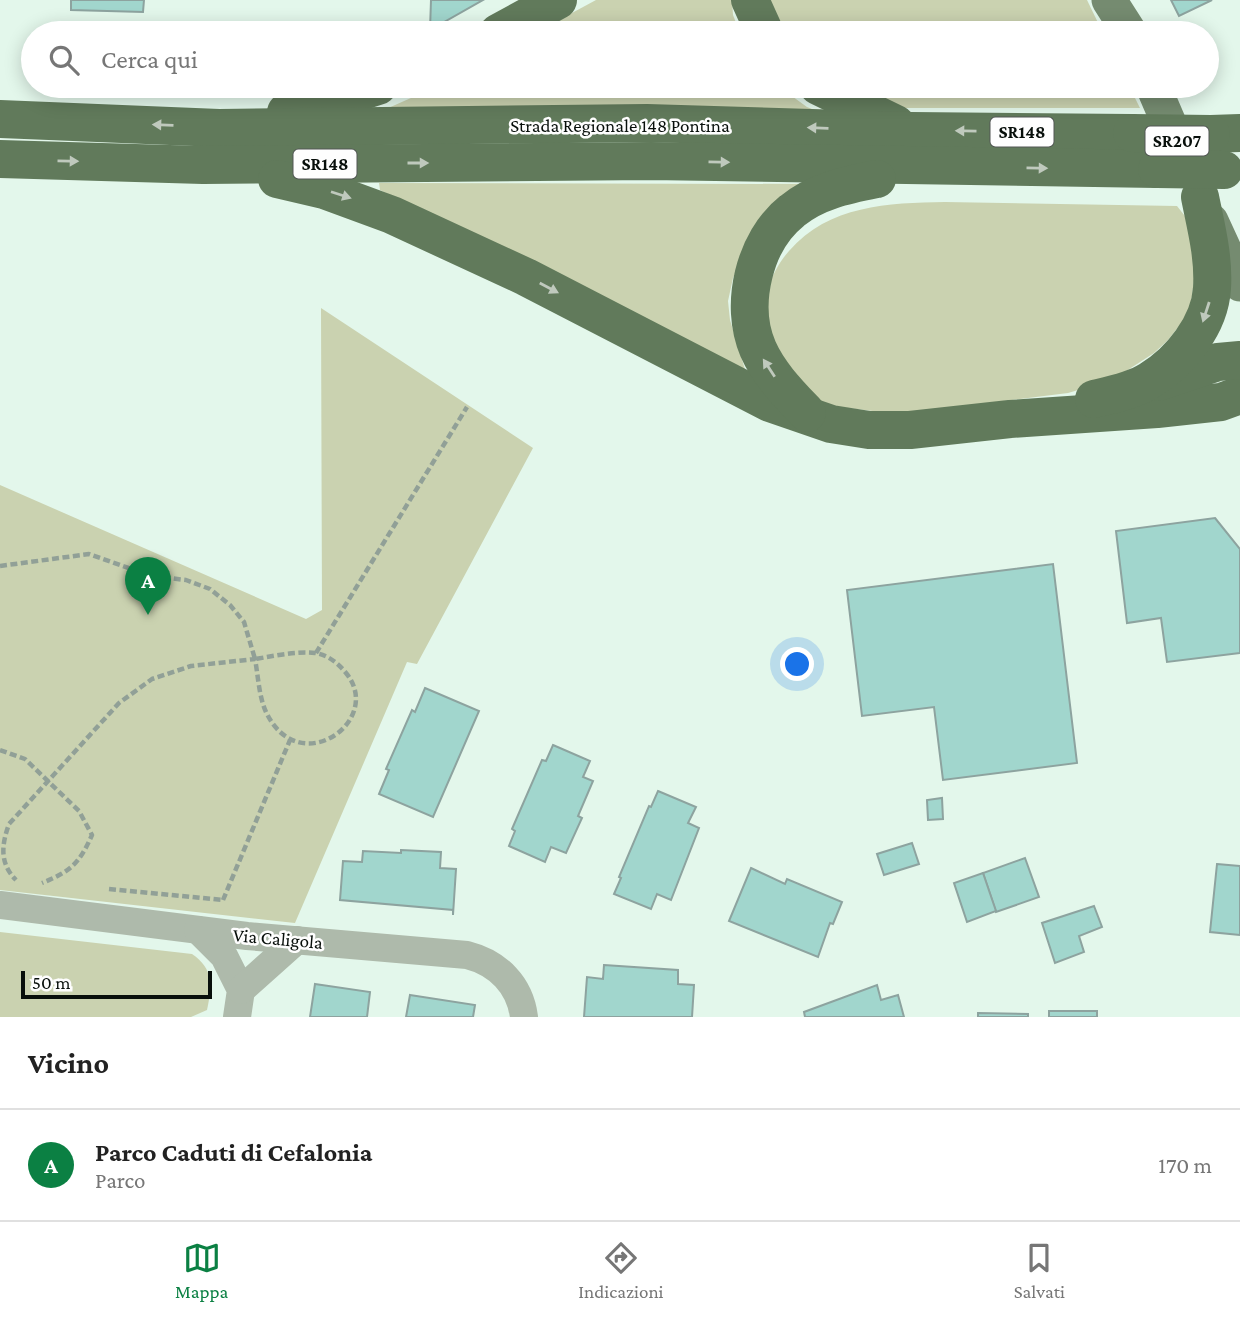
<!DOCTYPE html>
<html lang="it">
<head>
<meta charset="utf-8">
<style>
	:root { --surface:#fff; --page:#f6f6f6; --text:#222; --muted:#767676; --line:#e0e0e0; --accent:#0b8043 }
	body { margin:0; font-family:"Crimson Pro",serif; background:var(--page); color:var(--text) }
	.scale { position:absolute; left:21px; bottom:18px; width:191px; box-sizing:border-box; padding-left:7px; border:4px solid #080f0b; border-top:0; font-size:19px; line-height:24px; white-space:nowrap; color:#080f0b; -webkit-text-stroke:5px #fefefe; paint-order:stroke }
	.you { position:absolute; left:798px; top:665px; width:24px; height:24px; margin:-18px; border:5px solid #fff; border-radius:50%; background:#1a73e8; box-shadow:0 0 0 10px #1a73e833 }
	.badge { display:grid; place-items:center; width:46px; height:46px; border-radius:50%; background:var(--accent); color:#fff; font-size:23px; font-weight:700 }
	.pin { position:absolute; translate:-50% -58px; filter:drop-shadow(0 2px 4px #0008) }
	.pin::after { content:''; position:absolute; top:37px; width:24px; height:21px; background:inherit; clip-path:polygon(0 0,100% 0,50% 100%) }
	.list { margin:0; padding:0; list-style:none }
	h2 { display:flex; justify-content:space-between; align-items:center; height:91px; margin:0; padding:0 28px; font-size:30px }
	h2 small { font-size:23px; font-weight:400; color:var(--muted) }
	.list li { display:grid; grid-template-columns:46px 1fr auto; gap:21px; align-items:center; box-sizing:border-box; height:112px; padding:0 28px; border-top:2px solid var(--line) }
	.list b { display:block; font-size:26px; white-space:nowrap }
	.list p { margin:0; font-size:23px; white-space:nowrap; color:var(--muted) }
	.list em { font-size:23px; font-style:normal; color:var(--muted) }
	.icon { flex:none; width:38px; height:38px; fill:none; stroke:currentColor; stroke-width:2; stroke-linecap:round; stroke-linejoin:round }
	.map { position:relative; flex:none; width:1240px; height:1017px; overflow:hidden }
	.search { position:absolute; background:var(--surface); box-shadow:0 4px 18px #0003; left:21px; right:21px; top:21px; height:77px; display:flex; align-items:center; gap:18px; box-sizing:border-box; padding:0 24px; border-radius:38px; color:var(--muted); font-size:26px }
	.sheet { height:203px; background:var(--surface) }
	nav { display:flex; justify-content:space-around; align-items:center; box-sizing:border-box; height:98px; border-top:2px solid var(--line); background:var(--surface); font-size:19px; color:var(--muted) }
	nav a { display:grid; justify-items:center; gap:4px }
	nav .on { color:var(--accent) }
	.map>svg:first-child { display:block }
</style>
</head>
<body>
<div class="map">
<svg width="1240" height="1017" viewBox="0 0 1240 1017">
	<rect width="100%" height="100%" fill="#e3f7eb"/>
	<g fill="#cad2b0">
		<path d="M596,0H732L733,15L740,33H535Z"/>
		<path d="M762,0H1087L1103,33H773Z"/>
		<path d="M438,86H778L807,107L832,117L377,113Z"/>
		<path d="M833,86H1129L1140,108H904Z"/>
		<path d="M379,183L819,184L742,258L733,278L728,301L730,320L747,376L380,190Z"/>
		<path d="M945,202L1177,206L1192,225L1199,241L1190,312L1168,340L1154,353L1120,375L1099,384L1068,393L898,414L822,405L772,354C771,336 764,305 768,289C772,275 780,261 789,251C829,205 888,203 945,202Z"/>
		<path d="M321,308L533,448L417,664L407,662L295,923L0,890V485L306,619L322,610Z"/>
		<path d="M0,932L192,954C214,969 212,986 207,1010L191,1017H0Z"/>
	</g>
	<g fill="#a1d6cd" stroke="#8da39f" stroke-width="2">
		<path d="M71,0H144L143,12L71,10Z"/>
		<path d="M431,0H483L430,30Z"/>
		<path d="M1171,0H1212L1179,16Z"/>
		<path d="M1215,518L1240,549V653L1167,662L1161,618L1127,623L1116,531Z"/>
		<path d="M1053,564L1077,763L943,780L934,707L862,716L847,590Z"/>
		<path d="M425,688L479,711L433,817L379,794L389,770L386,769L412,710L415,712Z"/>
		<path d="M553,745L590,761L583,777L593,781L578,816L582,818L566,853L551,847L545,862L509,846L515,831L512,829L542,760L546,761Z"/>
		<path d="M658,791L696,807L688,823L699,828L671,900L657,894L651,909L614,894L621,878L619,877L649,806L651,807Z"/>
		<path d="M942,798L943,819L928,820L927,800Z"/>
		<path d="M912,843L919,864L884,875L877,854Z"/>
		<path d="M401,850L441,852L440,868L456,869L453,915V910L340,900L343,861L362,862L363,851L401,853Z"/>
		<path d="M1025,858L1039,897L996,912L983,873Z"/>
		<path d="M1217,864L1240,866V935L1210,932Z"/>
		<path d="M751,868L785,884L787,879L842,902L833,924L830,923L818,957L729,921Z"/>
		<path d="M983,873L996,911L967,922L954,883Z"/>
		<path d="M1094,906L1102,927L1079,936L1084,952L1055,963L1042,923Z"/>
		<path d="M604,965L678,970V984L694,985L692,1017H584L587,977L603,979Z"/>
		<path d="M315,984L370,992L367,1017H310Z"/>
		<path d="M877,985L881,1000L898,995L904,1017H805L804,1012Z"/>
		<path d="M410,995L475,1005L473,1017H406Z"/>
		<rect x="1049" y="1011" width="48" height="6"/>
		<path d="M978,1013L1028,1014V1017H978Z"/>
	</g>
	<g fill="none" stroke-linecap="round" stroke-linejoin="round">
		<g stroke="#91a097" stroke-width="4.5" stroke-dasharray="7 3.5" stroke-linecap="butt">
			<path d="M0,566L89,554L151,576L186,580L210,589L230,605L244,622L255,659C274,656 296,651 315,653C328,655 338,663 346,673C385,720 299,782 266,712C259,697 258,675 255,659L191,666L152,679L119,703L9,824C1,846 0,864 16,880"/>
			<path d="M316,653L467,407"/>
			<path d="M0,750L25,759L79,811L92,835C79,864 71,871 42,883"/>
			<path d="M109,889L223,900"/>
			<path d="M223,900L290,740"/>
		</g>
		<g stroke="#aebaab" stroke-width="28">
			<path d="M0,905L247,936L467,955C498,963 520,985 524,1017"/>
			<path d="M198,930L224,956L241,990L237,1017"/>
			<path d="M241,990L297,940"/>
		</g>
		<g stroke="#758b70" stroke-width="35">
			<path d="M1109,0L1130,33"/>
			<path d="M1153,86L1183,156"/>
			<path d="M1211,221L1240,284"/>
		</g>
		<g stroke="#617a5b" stroke-width="38">
			<path d="M750,0L765,33"/>
			<path d="M498,33L558,0"/>
			<path d="M818,86L896,124"/>
			<path d="M286,112L325,103L378,86"/>
			<path d="M0,119L219,128L647,123L911,131L1132,133"/>
			<path d="M1211,134L1240,133"/>
			<path d="M0,159L203,165L651,161L1157,169"/>
			<path d="M277,179L324,190L392,215L526,277L770,403L831,424L869,430H910L1010,419L1157,409L1221,402L1240,395"/>
			<path d="M1158,382L1218,362L1240,360"/>
			<path d="M1094,399C1111,395 1135,390 1150,380C1180,362 1210,325 1212,288C1214,257 1206,227 1200,197"/>
			<path d="M807,413C789,394 769,374 758,349C739,305 754,241 792,211C816,191 847,185 877,179"/>
		</g>
		<g stroke="#617a5b" stroke-width="38">
			<path d="M1132,133L1211,134"/>
			<path d="M1157,169L1224,170"/>
		</g>
	</g>
	<defs><path id="oneway-solid" d="M-6-.8H1V-3.2L6.5 0L1 3.2V.8H-6Z" transform="scale(1.75)"/></defs>
	<g fill="#bfc9bd">
		<use href="#oneway-solid" transform="translate(163 125) rotate(-178)"/>
		<use href="#oneway-solid" transform="translate(818 128) rotate(-178)"/>
		<use href="#oneway-solid" transform="translate(966 131) rotate(-179)"/>
		<use href="#oneway-solid" transform="translate(68 161) rotate(1)"/>
		<use href="#oneway-solid" transform="translate(719 162) rotate(1)"/>
		<use href="#oneway-solid" transform="translate(418 163)"/>
		<use href="#oneway-solid" transform="translate(1037 168) rotate(1)"/>
		<use href="#oneway-solid" transform="translate(341 195) rotate(18)"/>
		<use href="#oneway-solid" transform="translate(549 288) rotate(28)"/>
		<use href="#oneway-solid" transform="translate(1206 312) rotate(108)"/>
		<use href="#oneway-solid" transform="translate(769 368) rotate(-123)"/>
	</g>
	<g text-anchor="middle" stroke-width="5" stroke-linejoin="round" paint-order="stroke">
		<g fill="#fefefe" stroke="#525754" stroke-width="2">
			<rect x="990.5" y="117.5" width="63" height="29" rx="5"/>
			<rect x="1145.5" y="126.5" width="63" height="29" rx="5"/>
			<rect x="293.5" y="149.5" width="63" height="29" rx="5"/>
		</g>
		<g font-size="18" font-weight="bold" fill="#080f0b">
			<text x="1022" y="138">SR148</text>
			<text x="1177" y="147">SR207</text>
			<text x="325" y="170">SR148</text>
		</g>
		<g font-size="19" fill="#080f0b" stroke="#fefefe">
			<text x="620" y="132">Strada Regionale 148 Pontina</text>
			<text transform="translate(278 938) rotate(5)" y="7">Via Caligola</text>
		</g>
	</g>
</svg>
<div class="scale">50 m</div>
<div class="you"></div>
<div class="pin badge" style="left:148px;top:615px">A</div>
<div class="search"><svg class="icon" aria-label="search" viewBox="0 0 24 24"><circle cx="10" cy="10" r="6"/><path d="M15 15l6 6"/></svg>Cerca qui</div>
</div>
<section class="sheet">
<h2>Vicino<small></small></h2>
<ul class="list">
<li><span class="badge">A</span><div><b>Parco Caduti di Cefalonia</b><p>Parco</p></div><em>170 m</em></li>
</ul>
</section>
<nav>
<a class="on"><svg class="icon" aria-label="map" viewBox="0 0 24 24"><path d="M3 6l6-2 6 2 6-2v14l-6 2-6-2-6 2zM9 4v14M15 6v14"/></svg>Mappa</a>
<a><svg class="icon" aria-label="directions" viewBox="0 0 24 24"><path d="M12 3l9 9-9 9-9-9zM9 14v-3h6M13 9l2 2-2 2"/></svg>Indicazioni</a>
<a><svg class="icon" aria-label="saved" viewBox="0 0 24 24"><path d="M7 4h10v16l-5-4-5 4z"/></svg>Salvati</a>
</nav>
</body>
</html>
